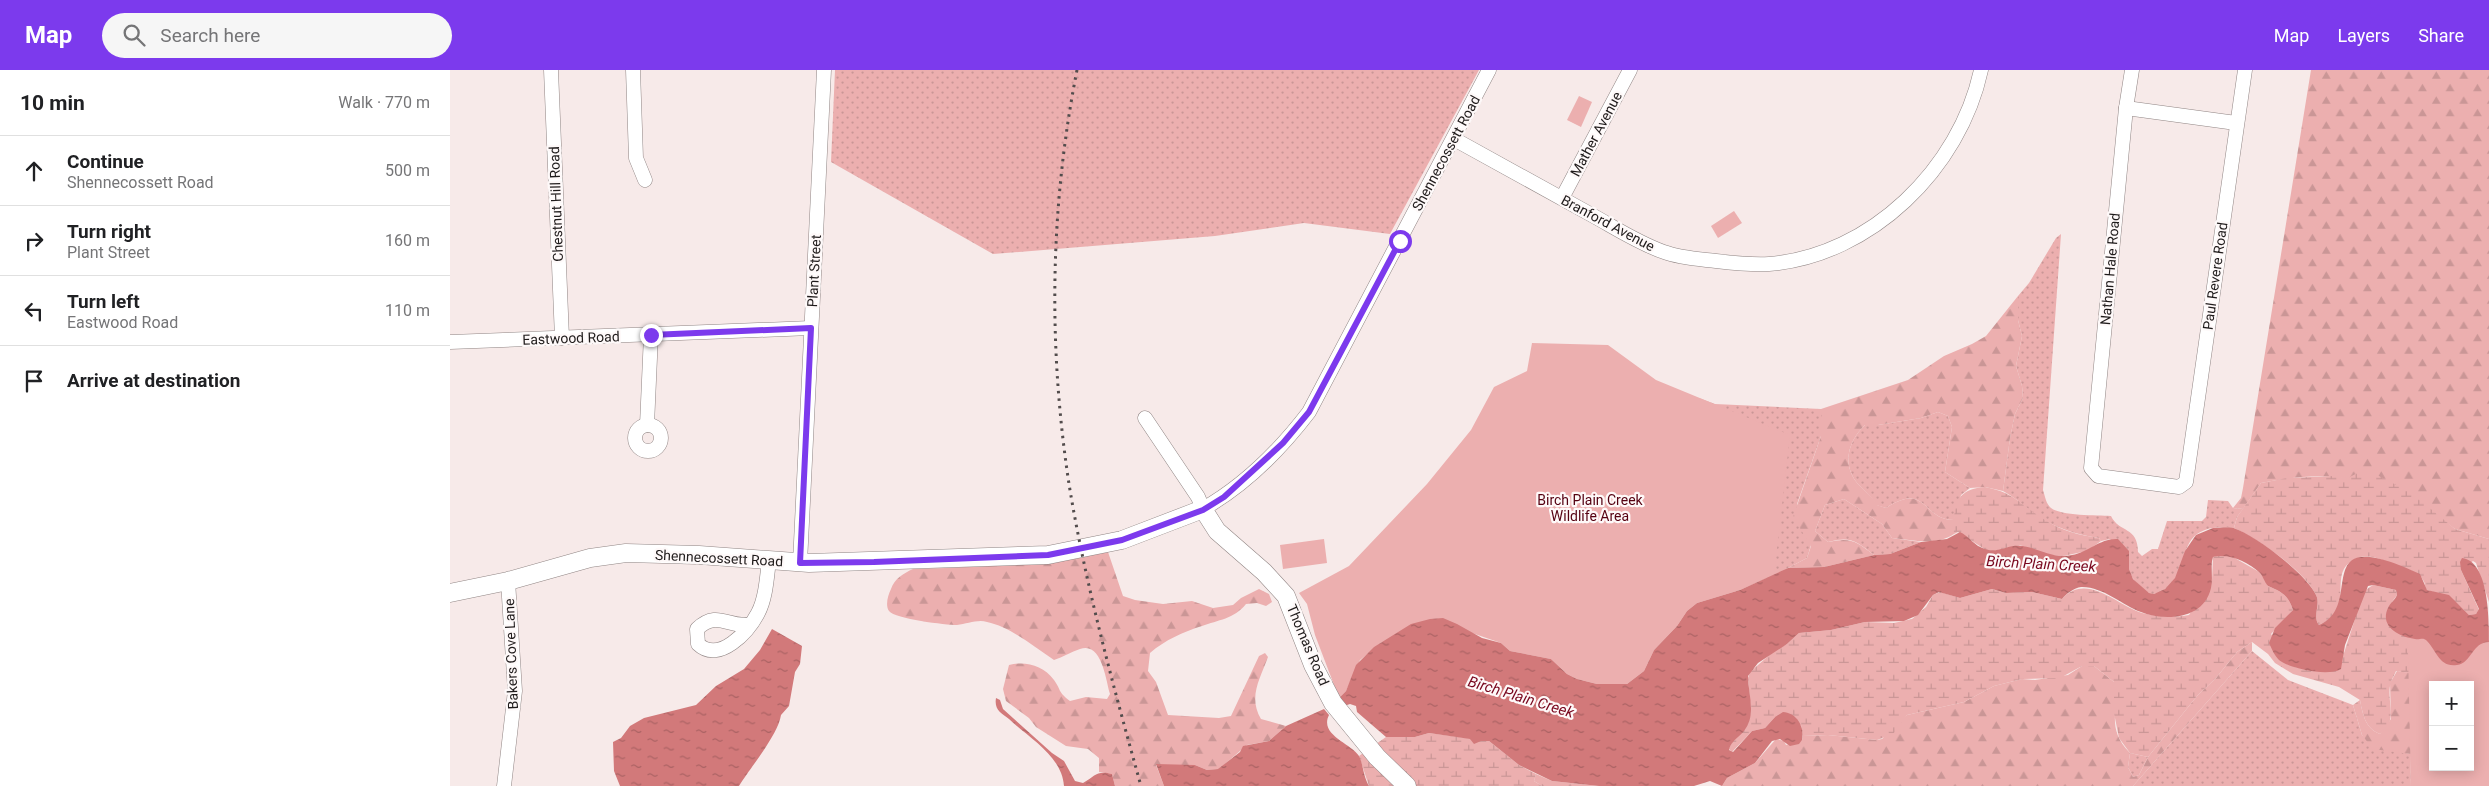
<!DOCTYPE html>
<html lang="en">
<head>
<meta charset="utf-8">
<style>
	:root { --surface:#fff; --page:#f6f6f6; --text:#202124; --muted:#757577; --line:#e0e0e0; --accent:#7c3aed }
	body { margin:0; font-family:Roboto,sans-serif; background:var(--page); color:var(--text) }
	.controls { position:absolute; right:15px; bottom:15px; display:grid; overflow:hidden; border-radius:0px; box-shadow:0 2px 12px #0003 }
	.controls button { width:45px; height:45px; display:grid; place-items:center; padding:0; border:0; border-bottom:1px solid var(--line); background:var(--surface); color:var(--text); font:25px sans-serif }
	.stop { position:absolute; width:15px; height:15px; margin:-11px; border:4px solid #7c3aed; border-radius:50%; background:#fff }
	.stop.end { background:#7c3aed; border-color:#fff; box-shadow:0 1px 5px #0008 }
	.list { margin:0; padding:0; list-style:none }
	h2 { display:flex; justify-content:space-between; align-items:center; height:65px; margin:0; padding:0 20px; font-size:21px }
	h2 small { font-size:16px; font-weight:400; color:var(--muted) }
	.list li { display:grid; grid-template-columns:32px 1fr auto; gap:15px; align-items:center; box-sizing:border-box; height:70px; padding:0 20px; border-top:1px solid var(--line) }
	.list b { display:block; font-size:19px; white-space:nowrap }
	.list p { margin:0; font-size:16px; white-space:nowrap; color:var(--muted) }
	.list em { font-size:16px; font-style:normal; color:var(--muted) }
	.icon { flex:none; width:28px; height:28px; fill:none; stroke:currentColor; stroke-width:2; stroke-linecap:round; stroke-linejoin:round }
	.map { position:relative; flex:none; width:2039px; height:716px; overflow:hidden }
	header { display:flex; align-items:center; gap:30px; box-sizing:border-box; height:70px; padding:0 25px; background:var(--accent); color:#fff }
	header strong { font-size:24px }
	nav { display:flex; gap:28px; margin-inline-start:auto; font-size:18px }
	.search { width:350px; height:45px; background:var(--page); display:flex; align-items:center; gap:12px; box-sizing:border-box; padding:0 18px; border-radius:28px; color:var(--muted); font-size:19px }
	main { display:flex }
	aside { flex:1; background:var(--surface) }
	.map>svg:first-child { display:block }
</style>
</head>
<body>
<header>
<strong>Map</strong>
<div class="search"><svg class="icon" aria-label="search" viewBox="0 0 24 24"><circle cx="10" cy="10" r="6"/><path d="M15 15l6 6"/></svg>Search here</div>
<nav><a>Map</a><a>Layers</a><a>Share</a></nav>
</header>
<main>
<aside>
<h2>10 min<small>Walk · 770 m</small></h2>
<ul class="list">
<li><svg class="icon" aria-label="ahead" viewBox="0 0 24 24"><path d="M12 20V5M6 11l6-6 6 6"/></svg><div><b>Continue</b><p>Shennecossett Road</p></div><em>500 m</em></li>
<li><svg class="icon" aria-label="right" viewBox="0 0 24 24"><path d="M7 20v-9h11M14 6l5 5-5 5"/></svg><div><b>Turn right</b><p>Plant Street</p></div><em>160 m</em></li>
<li><svg class="icon" aria-label="left" viewBox="0 0 24 24"><path d="M17 20v-9H6M10 6l-5 5 5 5"/></svg><div><b>Turn left</b><p>Eastwood Road</p></div><em>110 m</em></li>
<li><svg class="icon" aria-label="arrive" viewBox="0 0 24 24"><path d="M6 21V4h12l-3 4 3 4H6"/></svg><div><b>Arrive at destination</b></div></li>
</ul>
</aside>
<div class="map">
<svg width="2039" height="716" viewBox="0 0 2039 716">
	<defs>
		<pattern id="grass-dots" width="8" height="8" patternUnits="userSpaceOnUse" patternTransform="scale(1.25)"><rect width="8" height="8" fill="#ecafaf"/><path d="M2 2h.1M6 6h.1" fill="none" stroke="#ca9696" stroke-width="1.8" stroke-linecap="round"/></pattern>
		<pattern id="forest-firs" width="22" height="20" patternUnits="userSpaceOnUse" patternTransform="scale(1.25)"><rect width="22" height="20" fill="#ecafaf"/><path d="M5 1l3.5 6h-7zM16 11l3.5 6h-7z" fill="#ca9696"/></pattern>
		<pattern id="wetland-marsh" width="20" height="14" patternUnits="userSpaceOnUse" patternTransform="scale(1.25)"><rect width="20" height="14" fill="#ecafaf"/><path d="M1 5h8M5 5V1M11 12h8M15 12V8" fill="none" stroke="#ca9696"/></pattern>
		<pattern id="water-ripples" width="26" height="14" patternUnits="userSpaceOnUse" patternTransform="scale(1.25)"><rect width="26" height="14" fill="#d2797a"/><path d="M2 4q2-2 4 0t4 0M15 11q2-2 4 0t4 0" fill="none" stroke="#aa6263"/></pattern>
	</defs>
	<rect width="100%" height="100%" fill="#f7eae9"/>
	<g fill="url(#grass-dots)">
		<path d="M385,0H1029L940,164L854,153L765,166L543,184L381,92Z"/>
		<path d="M1611,164L1593,420C1595,426 1596,434 1601,438C1611,446 1647,445 1661,446C1669,463 1688,456 1688,482L1692,486L1702,479H1708L1717,451H1752L1756,447L1758,430L1778,431L1783,438L1793,439L1787,447L1784,458C1772,456 1758,457 1747,464C1735,473 1734,490 1729,502C1725,511 1710,528 1699,523C1695,521 1688,514 1685,511C1678,503 1678,495 1679,485L1660,469L1651,471L1649,468C1624,464 1602,457 1581,442C1572,434 1564,427 1553,421L1560,368L1565,344L1573,328L1572,316L1566,296L1572,266L1568,250V226L1579,213L1606,168Z"/>
		<path d="M1249,328L1265,334L1371,339V366L1347,434L1356,465L1361,475L1357,488L1317,509Z"/>
		<path d="M1488,342L1498,346L1502,357L1495,402L1520,418L1511,425L1504,450C1472,450 1477,411 1436,438L1426,435C1421,423 1407,417 1402,405C1393,387 1402,367 1415,355H1428L1471,348Z"/>
		<path d="M1394,429L1432,454L1442,468L1471,472L1440,484L1424,485C1406,471 1401,466 1378,472L1365,461L1375,435Z"/>
		<path d="M1802,581L1838,610L1903,635L1912,665L1931,680L1939,679L1960,684L1961,716H1683Z"/>
		<path d="M1680,683L1698,687L1689,705L1683,707L1678,697Z"/>
	</g>
	<g fill="url(#forest-firs)" fill-rule="evenodd">
		<path d="M1861,0H2039V469L2005,459L1997,453L1898,409C1869,403 1839,408 1811,413L1793,439L1783,438L1791,428L1793,418Z"/>
		<path d="M1568,226V250L1572,266L1566,296L1572,316L1573,328L1565,344L1560,368L1553,421L1535,417L1520,418L1495,402L1502,357L1498,346L1488,342L1471,348L1428,355H1415C1402,367 1393,387 1402,405C1407,417 1421,423 1427,435L1436,438C1477,411 1472,450 1504,450V464C1486,476 1463,470 1442,468L1432,454L1394,429L1375,435L1365,461L1378,472C1401,467 1406,471 1424,485L1374,497L1338,498L1357,488L1361,476L1343,447L1371,366V339L1458,310L1494,286L1522,274L1536,266Z"/>
		<path d="M658,482L673,526L685,530L713,534L742,531L763,538L783,535L791,528L809,519L819,524L822,532L816,536L807,533L796,534C784,549 768,550 752,556C733,562 715,570 700,583L698,601L706,612L718,645L769,648L781,646L809,586L815,583L818,587C810,609 798,627 811,649L836,656L819,671L797,675L769,699L757,700L745,695H706L714,716H665L662,704L649,702V688L638,679L616,676L586,657L579,648L556,631L553,619L559,595C575,591 593,595 604,610C612,621 607,621 620,631L636,627L657,629L660,624C656,611 652,571 630,579C621,582 613,587 604,590C584,577 561,557 537,552C528,549 517,554 507,555C496,555 445,549 439,541C435,535 438,525 441,519C444,509 454,503 463,499C529,497 593,494 658,482Z"/>
		<path d="M1802,572V581L1683,716H1272L1277,708L1305,693L1326,669L1334,671L1336,675L1352,670L1353,666L1378,665L1427,670L1432,669L1457,645L1514,632L1544,616L1572,609L1585,610L1618,605L1632,596H1644L1664,612C1671,640 1654,656 1680,683L1678,697L1683,707L1689,705L1698,687L1747,626L1766,608L1787,582Z"/>
		<path d="M1947,601L2039,615V716H1961L1960,684L1923,679L1912,665L1903,635L1910,630C1913,645 1915,658 1930,664L1941,649L1940,613ZM1983,615H2020V697H1983Z"/>
		<path d="M1086,704L1102,711L1149,716H1092L1084,711Z"/>
	</g>
	<g fill="url(#wetland-marsh)">
		<path d="M1911,401L1929,406L1952,418L1970,430L2005,459L2039,469V532L2026,493L2023,491L2011,500L2029,540L2026,544L2019,545C2002,528 2001,527 1977,520C1974,516 1976,514 1973,510C1969,501 1958,500 1950,497C1933,491 1916,479 1899,493C1880,508 1905,540 1869,555C1862,547 1871,534 1866,525C1855,501 1808,469 1784,458L1787,447L1811,413L1837,408L1884,406L1898,408Z"/>
		<path d="M1535,417C1566,423 1570,435 1595,450C1612,461 1629,465 1649,468L1651,471L1637,481L1613,486L1598,485L1570,475L1543,481L1536,480L1508,462L1504,464C1503,437 1505,419 1535,417Z"/>
		<path d="M1769,485L1783,487L1811,503L1818,516C1832,522 1838,525 1843,540L1821,564L1844,597L1850,598L1894,583L1914,521L1923,515L1946,520L1947,525L1942,532L1998,610L1946,601C1945,604 1942,608 1941,612C1935,630 1950,651 1930,664C1915,658 1913,645 1910,630L1889,617L1843,604L1825,593L1818,584L1802,572L1787,582L1766,608L1747,626L1698,687L1680,683L1669,668L1664,643V612L1644,596H1632L1610,608L1572,609L1544,616L1514,632L1457,645L1443,664L1427,670L1378,665L1353,666L1351,655L1325,647L1315,658L1302,661L1282,682L1279,679L1282,672L1298,654L1301,641L1298,608L1300,602L1324,581L1337,574L1349,563L1381,560L1415,552L1444,553L1462,549L1476,537L1483,525L1490,522L1510,528L1542,519L1556,523L1582,522L1612,529C1637,502 1666,535 1692,543C1707,547 1724,548 1739,545L1762,510L1763,487Z"/>
		<path d="M979,663L1039,671L1069,695L1086,704L1084,711L1092,716H919L909,686L936,667H965Z"/>
	</g>
	<g fill="#ecafaf" fill-rule="evenodd">
		<path d="M1129,26L1142,32L1131,57L1117,50Z"/>
		<path d="M1284,141L1292,153L1268,168L1261,156Z"/>
		<path d="M1082,273L1158,275L1206,310L1340,365L1324,505L1290,520L1247,533L1237,541L1227,556L1204,580L1194,601L1177,614H1147L1127,609L1117,604L1101,589L1060,581L1051,573L1022,563L932,572L910,590L896,621L889,628L865,565L857,534L849,523L899,496L977,414L1021,360L1044,317L1077,301Z"/>
		<path d="M874,469L877,493L833,499L830,475Z"/>
		<path d="M1957,537L2039,556V716H1961ZM1983,615H2020V697H1983Z"/>
	</g>
	<g fill="url(#water-ripples)">
		<path d="M1763,458C1771,458 1779,456 1786,459C1808,467 1857,505 1866,525C1871,534 1862,547 1869,555C1917,536 1855,451 1970,504L1977,520L1999,525L2019,545L2026,544L2029,539L2011,500L2010,492L2012,488C2039,491 2039,549 2039,572C2022,572 2022,593 2007,595C1989,598 1986,579 1976,570C1972,567 1970,570 1965,569C1950,567 1929,557 1938,538C1940,533 1945,530 1947,525L1946,520L1923,515L1918,516L1895,575L1891,599C1879,607 1840,599 1829,590C1824,585 1822,579 1819,573L1825,558L1843,540C1838,525 1832,522 1818,516C1814,512 1813,505 1809,502C1798,492 1778,483 1763,487L1762,491C1761,500 1763,509 1761,518C1754,549 1716,552 1691,542C1672,535 1652,516 1631,517C1624,518 1617,523 1612,529L1582,522L1556,523L1542,519L1510,528L1489,522L1483,525L1468,545L1454,551L1415,552L1381,560L1349,563L1337,574L1308,593L1298,606C1298,624 1307,645 1294,661C1288,668 1281,671 1279,680L1283,682L1302,661L1315,658L1325,647L1333,642C1347,643 1355,657 1352,670L1349,674L1340,676L1330,669L1322,671L1305,693L1277,708L1272,716L1260,711L1244,716H1149L1102,711L1069,695L1039,671H1031L1024,674L1020,669L979,663L965,667H936L907,642L906,636L900,634L894,636L889,628L896,621L906,595L924,577L961,554L980,549L993,548L1007,554L1032,568L1051,573L1060,581L1101,589L1117,604L1127,609L1147,614H1177L1194,601L1204,580L1227,556L1237,541L1247,533L1290,520L1338,498L1374,497L1424,485L1440,484L1471,472L1497,469L1510,462C1519,466 1524,476 1535,479C1548,484 1560,473 1573,476C1590,479 1603,489 1622,485C1639,482 1650,468 1668,469L1679,481V499L1683,509L1699,523L1704,524L1715,519L1725,508L1735,481L1746,465Z"/>
		<path d="M322,559L352,576L350,594L345,602L339,636L331,645C328,665 300,698 289,716H170L164,701L163,672L171,668L180,656L194,648L246,635L266,616L294,599L310,580Z"/>
		<path d="M546,628L550,630L553,639L602,683L614,691L625,711L633,713C645,706 647,700 662,704L665,716H614C612,686 579,668 559,649C551,643 544,640 546,628Z"/>
		<path d="M874,639L879,645C869,665 901,673 909,686C913,693 913,706 919,716H714L706,694L745,695L757,700L768,699L790,682L793,676L819,671L836,656Z"/>
	</g>
	<g fill="none" stroke-linecap="round" stroke-linejoin="round">
		<g stroke="#908584" stroke-width="15">
			<g id="minor">
				<path d="M101,0L112,268"/>
				<path d="M183,0L186,88L195,110"/>
				<path d="M1682,0L1676,38L1641,398L1648,406L1729,417L1736,412L1795,0"/>
				<path d="M1676,38L1786,53"/>
				<path d="M1004,69C1050,94 1095,119 1140,144C1164,157 1188,173 1214,182C1230,188 1249,189 1266,191C1283,193 1302,195 1319,194C1421,186 1510,98 1531,0"/>
				<path d="M1112,128L1180,0"/>
				<path d="M0,272L361,258"/>
				<path d="M695,348L748,427L753,439C795,415 830,380 859,342L1039,0"/>
				<path d="M197,355L201,265"/>
				<circle cx="198" cy="368" r="13"/>
				<path d="M350,493L374,0"/>
				<path d="M300,554C279,559 268,539 247,559L248,574C269,594 298,562 308,543C316,528 317,506 319,490"/>
				<path d="M54,716L65,621L58,511"/>
			</g>
		</g>
		<g stroke="#908584" stroke-width="19">
			<path id="major" d="M0,523L58,511L140,488L176,483L249,485L359,493L598,485L672,470L753,439L767,461L814,502L836,526L863,595L883,633L927,687L957,716"/>
		</g>
		<use href="#minor" stroke="#fff" stroke-width="14"/>
		<use href="#major" stroke="#fff" stroke-width="18"/>
		<path stroke="#524c4c" stroke-width="3" stroke-dasharray="2.5 5" stroke-linecap="butt" d="M627,0C600,137 598,276 619,414C635,513 664,619 691,716"/>
	</g>
	<g fill="none" stroke-linecap="round" stroke-linejoin="round">
		<path stroke="#7c3aed" stroke-width="6" d="M201,265L361,258L350,493L424,492L598,485L672,470L753,440L774,427L833,373L859,342L950,171"/>
	</g>
	<g text-anchor="middle" stroke-width="4.5" stroke-linejoin="round" paint-order="stroke">
		<g font-size="14" fill="#1f1b1b" stroke="#fef9f9">
			<text transform="translate(1146 64) rotate(-62)" y="5">Mather Avenue</text>
			<text transform="translate(996 83) rotate(-62)" y="5">Shennecossett Road</text>
			<text transform="translate(106 134) rotate(-92)" y="5">Chestnut Hill Road</text>
			<text transform="translate(1158 153) rotate(28)" y="5">Branford Avenue</text>
			<text transform="translate(1660 199) rotate(-85)" y="5">Nathan Hale Road</text>
			<text transform="translate(364 201) rotate(-87)" y="5">Plant Street</text>
			<text transform="translate(1765 206) rotate(-82)" y="5">Paul Revere Road</text>
			<text transform="translate(121 268) rotate(-2)" y="5">Eastwood Road</text>
			<text transform="translate(269 488) rotate(3)" y="5">Shennecossett Road</text>
			<text transform="translate(858 575) rotate(67)" y="5">Thomas Road</text>
			<text transform="translate(61 584) rotate(-92)" y="5">Bakers Cove Lane</text>
		</g>
		<g font-size="14" fill="#550111" stroke="#fef9f9">
			<text x="1140" y="435">Birch Plain Creek<tspan x="1140" dy="16">Wildlife Area</tspan></text>
		</g>
		<g font-size="15" font-style="italic" fill="#78061d" stroke="#fef9f9">
			<text transform="translate(1591 494) rotate(3)" y="5">Birch Plain Creek</text>
			<text transform="translate(1071 627) rotate(17)" y="5">Birch Plain Creek</text>
		</g>
	</g>
</svg>
<div class="controls">
<button>+</button>
<button>−</button>
</div>
<div class="stop" style="left:950px;top:171px"></div>
<div class="stop end" style="left:201px;top:265px"></div>
</div>
</main>
</body>
</html>
